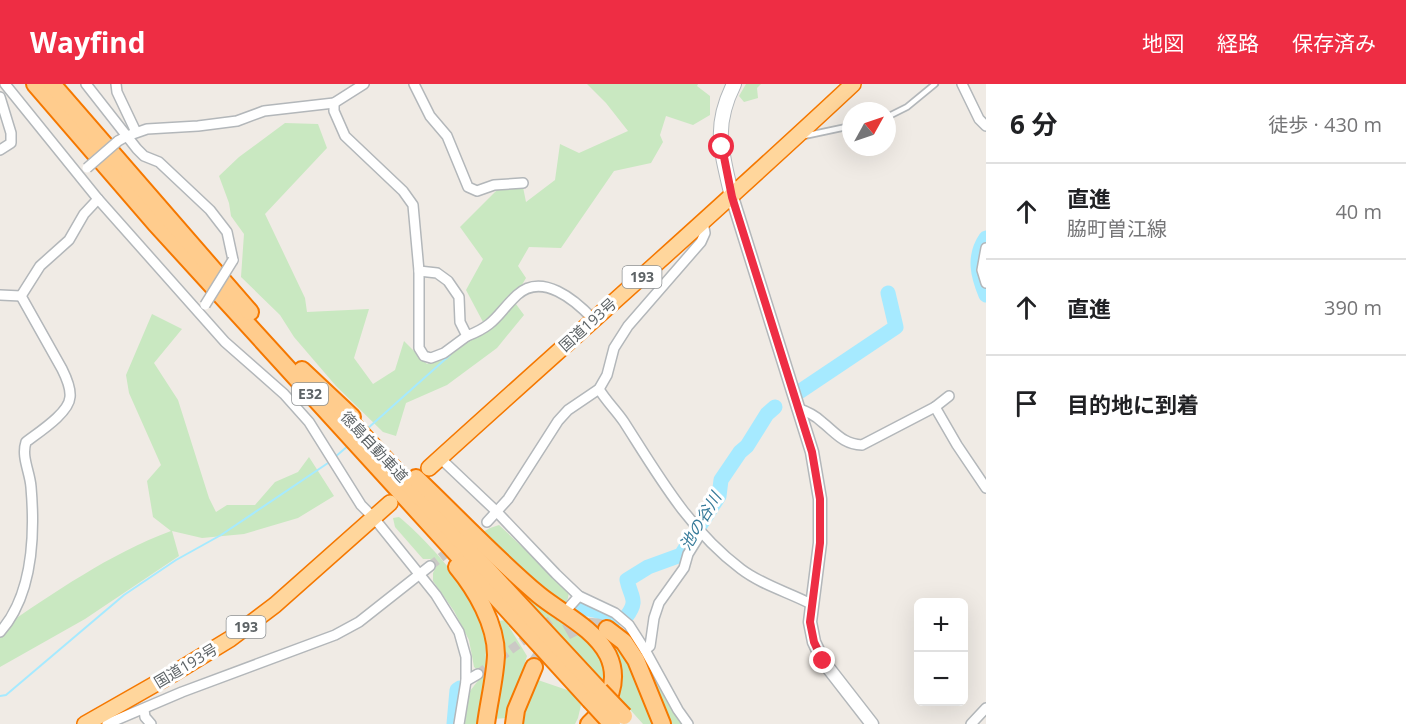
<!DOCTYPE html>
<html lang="ja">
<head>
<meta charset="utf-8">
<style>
	:root { --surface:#fff; --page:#f2f2f2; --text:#202124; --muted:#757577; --line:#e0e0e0; --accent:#ee2d44 }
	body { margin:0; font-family:"Open Sans","Noto Sans JP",sans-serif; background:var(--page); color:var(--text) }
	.controls { position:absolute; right:18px; bottom:18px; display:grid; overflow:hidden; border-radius:9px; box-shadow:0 6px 24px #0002 }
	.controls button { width:54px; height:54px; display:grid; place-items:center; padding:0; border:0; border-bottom:2px solid var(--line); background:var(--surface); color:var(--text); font:30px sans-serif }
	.compass { position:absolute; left:842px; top:18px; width:54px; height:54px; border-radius:50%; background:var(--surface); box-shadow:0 6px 24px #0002; rotate:50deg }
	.stop { position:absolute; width:18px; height:18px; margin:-14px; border:4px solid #ee2d44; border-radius:50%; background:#fff }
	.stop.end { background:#ee2d44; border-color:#fff; box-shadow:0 2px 6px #0008 }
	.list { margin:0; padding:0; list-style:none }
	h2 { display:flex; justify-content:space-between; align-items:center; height:78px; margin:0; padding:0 24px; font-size:26px }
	h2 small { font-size:20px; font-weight:400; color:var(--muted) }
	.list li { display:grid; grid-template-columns:39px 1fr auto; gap:18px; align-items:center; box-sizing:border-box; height:96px; padding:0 24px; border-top:2px solid var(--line) }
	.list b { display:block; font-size:22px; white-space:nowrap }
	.list p { margin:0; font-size:20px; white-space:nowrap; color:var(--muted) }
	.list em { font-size:20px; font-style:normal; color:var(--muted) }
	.icon { flex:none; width:33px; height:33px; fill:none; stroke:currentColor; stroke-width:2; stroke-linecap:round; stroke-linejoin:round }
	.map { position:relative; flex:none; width:986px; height:640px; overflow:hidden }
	header { display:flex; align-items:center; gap:36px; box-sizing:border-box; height:84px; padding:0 30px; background:var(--accent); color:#fff }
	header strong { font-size:28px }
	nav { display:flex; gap:33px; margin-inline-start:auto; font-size:21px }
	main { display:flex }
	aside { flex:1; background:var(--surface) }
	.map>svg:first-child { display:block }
</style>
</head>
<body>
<header>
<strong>Wayfind</strong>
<nav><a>地図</a><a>経路</a><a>保存済み</a></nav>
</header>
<main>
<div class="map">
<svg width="986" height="640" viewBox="0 0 986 640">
	<rect width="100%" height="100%" fill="#f0ebe5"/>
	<g fill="#c9e8c1">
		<path d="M587,0H698L697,2L710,12V31L693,41L666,32L660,51L663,58L651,79L614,87L561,164L529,163L518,182L526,194L513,216L524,231L497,264L447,301L406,319L396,352L383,348L336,302L294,253L280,231L241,193L244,150L231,132L229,119L219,92L239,73L285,39L318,40L327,64L265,130L305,214L307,228L369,225L354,274L373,300L395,286L404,257L427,280L461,262L483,238L466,206L483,175L460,143L504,99L523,103L526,118L555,96L560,60L579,69L628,47L606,19Z"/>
		<path d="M746,0H761L757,4L758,14L744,18L739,12Z"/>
		<path d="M152,230L182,245L154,279L178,316L209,414L216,428L227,421H255L275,398L298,388L309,373L334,412L298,434L244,450L202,454L172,447L179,472L85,535L0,583V545C54,509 109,470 171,447L153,433L147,397L161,381L129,309L126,291Z"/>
		<path d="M399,433C425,454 476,509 483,542C490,574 482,609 478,640H465L467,611L480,594L478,586L474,583L469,556L454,527L433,497V489L436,483L430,475H423L395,443L393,434Z"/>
		<path d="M499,441L569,507L568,514L565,520L522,486L483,448L490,444Z"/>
		<path d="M510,496L585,551L602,570L606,600Z"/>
		<path d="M505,536L527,572L508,634L492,635L494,538Z"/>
		<path d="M601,551L622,564L658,640H643L618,612C625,584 615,574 601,551Z"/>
		<path d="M646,576L670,623L684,640H672L666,631Z"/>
		<path d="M535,595L570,607L581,621L578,634L575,640H522Z"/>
	</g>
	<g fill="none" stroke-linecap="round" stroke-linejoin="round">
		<g stroke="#a6eaff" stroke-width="2">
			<path d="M367,345L450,271"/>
			<path d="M335,373L349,361"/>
			<path d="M0,612L6,611L124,511L176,476L221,451L331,377"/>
		</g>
		<g stroke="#a6eaff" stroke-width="15">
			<path d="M986,154C973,173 978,192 986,211"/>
			<path d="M799,308L896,243L888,209"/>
			<path d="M575,525C591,523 602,528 616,535"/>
			<path d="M626,533C639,516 631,514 627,496L648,483L681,471L719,412L721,396L740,368L747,362L767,330L775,323"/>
			<path d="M454,640L457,606L460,604"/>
		</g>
		<g stroke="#cbc9c5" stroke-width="9" stroke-dasharray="9 4.5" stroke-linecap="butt">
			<path d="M430,482L454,463"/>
			<path d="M478,590L563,527"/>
		</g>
		<path stroke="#cbc9c5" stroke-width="16" stroke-dasharray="16 8" stroke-linecap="butt" d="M534,583C549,556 574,533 607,545"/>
		<g stroke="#b3b7ba" stroke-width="8">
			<g id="service">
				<path d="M887,33L907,23L935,0"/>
				<path d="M804,52L851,42"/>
			</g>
		</g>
		<g stroke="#b3b7ba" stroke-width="12">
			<g id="minor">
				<path d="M5,0L98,115L225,258L284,310L309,338L361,421L374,434L436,511L459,548L466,573V597L459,640"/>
				<path d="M86,0L137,65L144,72L159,78L210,126L227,148L233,176"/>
				<path d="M116,0L117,8L136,48"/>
				<path d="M414,0L430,32L447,52L468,103L477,107L494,101L523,99"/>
				<path d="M962,0L979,35L986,42"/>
				<path d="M0,13L11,49V59L0,66"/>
				<path d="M334,19V27L345,52L403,107L413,121L419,187V264L424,272L431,274L444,269L467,252"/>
				<path d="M118,57L127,52L147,45L198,42L237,37L264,27L334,19L364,0"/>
				<path d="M986,164L982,186L986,199"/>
				<path d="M419,187L437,189L448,197L459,213L460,238L467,252C496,241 497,230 517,211C542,188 575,216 593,235"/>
				<path d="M0,211L21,212"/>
				<path d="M21,212L40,182L69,156L84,130L98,115"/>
				<path d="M599,305C606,317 616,326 624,338C658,391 689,446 741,485C762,501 788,508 811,520"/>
				<path d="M935,323L957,361L986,404"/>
				<path d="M797,324C806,327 815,331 822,338C836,349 843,360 862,361L935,323L949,312"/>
				<path d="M440,374L496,427L556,490L579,512L615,529L629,541L645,566L678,626L688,640"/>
				<path d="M487,438L508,415L558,337L568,326L599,305L607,291L614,264L628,242L701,158L705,149L703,138"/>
				<path d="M570,522L579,512"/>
				<path d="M0,548C33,511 35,450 31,403C30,388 21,373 26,358C39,348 69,329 70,313C71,304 66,293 62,285L21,212"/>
				<path d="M645,566L650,562L654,534L659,519L684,484L688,470L701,449"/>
				<path d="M466,597L478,590"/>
				<path d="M144,626L145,633L151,640"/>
				<path d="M107,640L182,608L335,551L359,538L430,482"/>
				<path d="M971,640L986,624"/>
			</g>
		</g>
		<g stroke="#b3b7ba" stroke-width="15">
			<path id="tertiary" d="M732,113L812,368L820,415V459L810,538L814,558L823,577L872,640"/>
		</g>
		<g stroke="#b2b7bb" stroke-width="16">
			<path id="secondary" d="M732,113C722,68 712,44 734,0"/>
		</g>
		<g stroke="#f57800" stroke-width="18">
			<g id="trunk">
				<path d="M429,384C570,256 714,130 853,0"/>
				<path d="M85,640L171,591L230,555L275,521L390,419"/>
			</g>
		</g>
		<g stroke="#f57800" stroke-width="20">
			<g id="motorway">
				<path d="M35,0L155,139L590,616"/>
				<path d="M52,0L250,228"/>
				<path d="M302,286L352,333"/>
				<path d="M342,329L600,607"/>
				<path d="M416,394C457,433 496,475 539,511C561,529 594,544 608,571C620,596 609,623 589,640"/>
				<path d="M457,483C476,506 496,540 496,571C495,594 489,617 486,640"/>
				<path d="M607,545L624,558L636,576L662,640"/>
				<path d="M514,640L516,626L534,583"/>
			</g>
		</g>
		<use href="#service" stroke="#fff" stroke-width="4.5"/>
		<use href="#minor" stroke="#fff" stroke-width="9"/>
		<use href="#tertiary" stroke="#fff" stroke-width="12"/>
		<use href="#secondary" stroke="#fff" stroke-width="14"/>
		<use href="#trunk" stroke="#ffd69c" stroke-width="15"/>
		<use href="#motorway" stroke="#ffcc8d" stroke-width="16"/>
		<g stroke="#b3b7ba" stroke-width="12" stroke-linecap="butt">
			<g id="minor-bridge">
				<path d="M87,84L118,57"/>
				<path d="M205,221L233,176"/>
			</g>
		</g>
		<g stroke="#f57800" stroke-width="20" stroke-linecap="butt">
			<g id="motorway-bridge">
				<path d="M600,607L624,632"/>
				<path d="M590,616L612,640"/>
			</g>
		</g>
		<use href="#minor-bridge" stroke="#fff" stroke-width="9"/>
		<use href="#motorway-bridge" stroke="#ffcc8d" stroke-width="16"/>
	</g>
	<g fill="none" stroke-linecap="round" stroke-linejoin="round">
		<path stroke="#ee2d44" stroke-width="8" d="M722,63L732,113L812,368L820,415V459L810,538L814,558L823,577"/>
	</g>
	<g text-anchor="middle" stroke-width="6" stroke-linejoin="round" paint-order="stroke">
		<g fill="#fff" stroke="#8e9294" stroke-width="1.5">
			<rect x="622.5" y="182" width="39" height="22" rx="4.5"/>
			<rect x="292" y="299" width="36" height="22" rx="4.5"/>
			<rect x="226.5" y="532" width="39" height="22" rx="4.5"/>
		</g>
		<g font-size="14" font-weight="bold" fill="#5d6366">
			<text x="642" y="198">193</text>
			<text x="310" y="315">E32</text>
			<text x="246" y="548">193</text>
		</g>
		<g font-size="15" fill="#5d6366" stroke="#fff">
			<text transform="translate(588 241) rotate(-42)" y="5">国道193号</text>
			<text transform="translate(374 363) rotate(47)" y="5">徳島自動車道</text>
			<text transform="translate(186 582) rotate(-31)" y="5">国道193号</text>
		</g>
		<g font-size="16" font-style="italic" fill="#377b9a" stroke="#fff">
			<text transform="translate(700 437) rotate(-59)" y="6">池の谷川</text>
		</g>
	</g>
</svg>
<div class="controls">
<button>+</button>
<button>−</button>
</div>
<svg class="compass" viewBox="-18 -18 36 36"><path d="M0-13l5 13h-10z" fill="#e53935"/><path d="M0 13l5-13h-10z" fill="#757577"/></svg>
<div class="stop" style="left:722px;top:63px"></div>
<div class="stop end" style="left:823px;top:577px"></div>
</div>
<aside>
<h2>6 分<small>徒歩 · 430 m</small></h2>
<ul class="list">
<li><svg class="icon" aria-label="ahead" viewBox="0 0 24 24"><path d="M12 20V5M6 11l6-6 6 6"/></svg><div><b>直進</b><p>脇町曽江線</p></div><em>40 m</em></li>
<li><svg class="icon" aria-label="ahead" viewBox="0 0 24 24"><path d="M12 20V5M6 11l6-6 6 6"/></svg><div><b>直進</b></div><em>390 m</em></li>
<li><svg class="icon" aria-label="arrive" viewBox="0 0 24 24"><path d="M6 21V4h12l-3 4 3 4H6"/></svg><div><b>目的地に到着</b></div></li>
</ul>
</aside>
</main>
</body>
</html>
